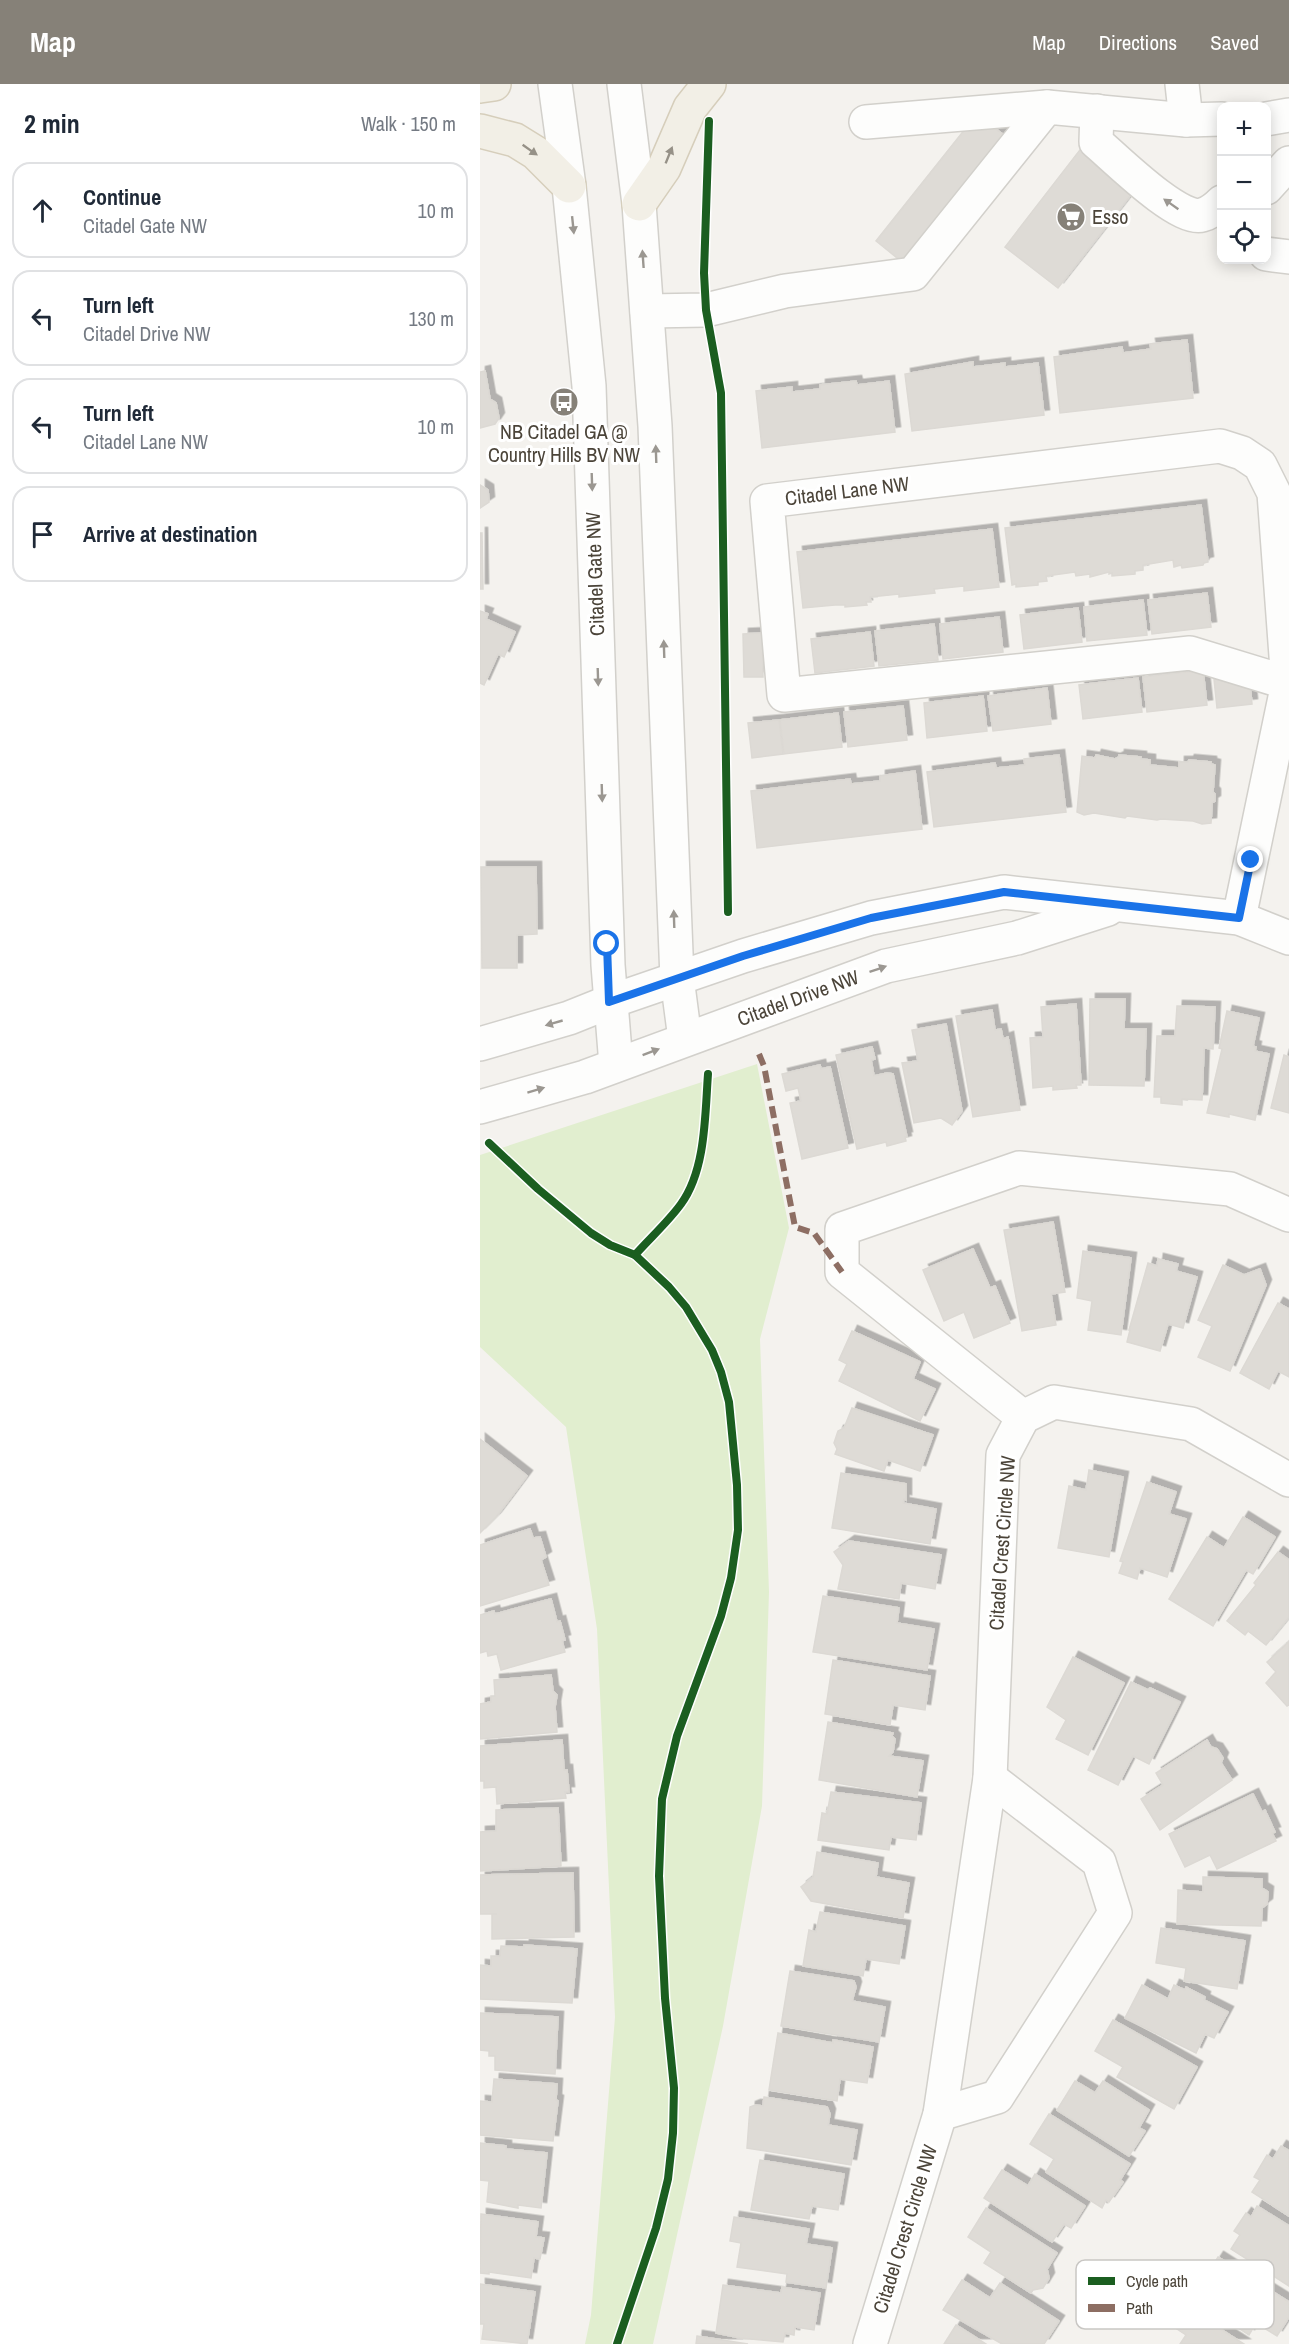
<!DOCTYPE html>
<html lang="en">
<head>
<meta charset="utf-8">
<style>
	:root { --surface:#fff; --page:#f6f6f7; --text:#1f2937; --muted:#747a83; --line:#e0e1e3; --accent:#868178 }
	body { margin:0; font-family:"Archivo Narrow",sans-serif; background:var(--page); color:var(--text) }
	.controls { position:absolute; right:18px; top:18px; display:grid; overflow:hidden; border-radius:12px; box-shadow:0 3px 15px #0003 }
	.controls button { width:54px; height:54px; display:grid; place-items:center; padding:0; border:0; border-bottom:2px solid var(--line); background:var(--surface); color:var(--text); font:30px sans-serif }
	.stop { position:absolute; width:18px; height:18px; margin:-14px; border:4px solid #1a73e8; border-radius:50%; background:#fff }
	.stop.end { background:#1a73e8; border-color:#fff; box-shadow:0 2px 6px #0008 }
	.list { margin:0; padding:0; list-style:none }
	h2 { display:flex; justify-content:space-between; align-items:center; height:78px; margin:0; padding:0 24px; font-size:26px }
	h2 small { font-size:20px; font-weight:400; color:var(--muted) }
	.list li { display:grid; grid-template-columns:39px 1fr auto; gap:18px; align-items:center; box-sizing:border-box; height:96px; margin:0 12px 12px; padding:0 12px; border:2px solid var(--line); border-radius:18px }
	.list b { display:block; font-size:22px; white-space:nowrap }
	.list p { margin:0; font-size:20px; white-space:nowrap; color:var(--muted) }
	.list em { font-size:20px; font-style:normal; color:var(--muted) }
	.icon { flex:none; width:33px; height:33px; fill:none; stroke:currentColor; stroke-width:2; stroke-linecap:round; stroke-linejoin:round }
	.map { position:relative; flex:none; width:809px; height:2260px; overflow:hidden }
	header { display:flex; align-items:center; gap:36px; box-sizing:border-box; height:84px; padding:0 30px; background:var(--accent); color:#fff }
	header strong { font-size:28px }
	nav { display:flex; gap:33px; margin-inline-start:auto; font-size:21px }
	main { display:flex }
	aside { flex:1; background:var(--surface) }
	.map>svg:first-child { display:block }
</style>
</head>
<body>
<header>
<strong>Map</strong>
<nav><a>Map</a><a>Directions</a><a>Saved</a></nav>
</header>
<main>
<aside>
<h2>2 min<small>Walk · 150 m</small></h2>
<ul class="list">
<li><svg class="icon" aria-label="ahead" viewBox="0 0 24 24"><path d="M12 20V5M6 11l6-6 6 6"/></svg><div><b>Continue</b><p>Citadel Gate NW</p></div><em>10 m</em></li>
<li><svg class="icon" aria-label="left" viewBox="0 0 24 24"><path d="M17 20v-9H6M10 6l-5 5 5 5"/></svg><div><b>Turn left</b><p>Citadel Drive NW</p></div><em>130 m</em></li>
<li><svg class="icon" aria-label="left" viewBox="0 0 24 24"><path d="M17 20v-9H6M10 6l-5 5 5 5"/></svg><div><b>Turn left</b><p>Citadel Lane NW</p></div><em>10 m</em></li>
<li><svg class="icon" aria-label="arrive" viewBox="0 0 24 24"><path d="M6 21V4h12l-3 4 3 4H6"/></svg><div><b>Arrive at destination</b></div></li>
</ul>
</aside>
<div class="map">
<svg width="809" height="2260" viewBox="0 0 809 2260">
	<defs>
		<filter id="shadow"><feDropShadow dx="5.5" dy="-5.5" stdDeviation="0" flood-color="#0004"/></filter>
	</defs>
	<rect width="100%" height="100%" fill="#f4f2ee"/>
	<path fill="#e1eecf" d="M277,980L309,1144L280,1255L289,1508L282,1722L243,1942L173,2260H105L111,2231L135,1933L117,1545L86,1343L0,1263V1071Z"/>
	<g fill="#dedbd6" stroke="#dcd9d4" stroke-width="1.5" filter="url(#shadow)">
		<path d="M497,30L529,55L427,182L396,157Z"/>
		<path d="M603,62L657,103L578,204L525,163Z"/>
		<path d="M707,256L713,314L580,329L574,273L642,263L643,269L671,265L670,260Z"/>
		<path d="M493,278V283L525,279V283L558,279L564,331L432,347L425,290Z"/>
		<path d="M5,287L10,315L16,319L19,334L15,340L0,344V288Z"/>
		<path d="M376,297L377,301L409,297L415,348L282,364L276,307L312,303V308L340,305V301Z"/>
		<path d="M0,401L8,406L9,418L0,424Z"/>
		<path d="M721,421L728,478L724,479L723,481L702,484L701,481L694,483L693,476L663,481V486L655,487V490L632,492V489L629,490V488L610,493V490L596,492L595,488L566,492L567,497L558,498V501L536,503V500L532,501L525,444Z"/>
		<path d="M512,445L519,503L484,507V502L454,505L455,509L419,513V510L390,513L391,518H386L387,521L365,523V521H355L323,524L317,468Z"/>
		<path d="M0,449H2L3,505H0Z"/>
		<path d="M727,509L731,543L672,550L668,516Z"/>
		<path d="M663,516L667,551L607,557L604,523Z"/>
		<path d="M598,524L602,558L544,565L540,531Z"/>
		<path d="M0,527L8,530L6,535L35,548L24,573L18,570L4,601L0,599Z"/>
		<path d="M519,533L523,568L463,575L460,540Z"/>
		<path d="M454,540L458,576L399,582L395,547Z"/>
		<path d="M390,548L394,582L335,589L331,555Z"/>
		<path d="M282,549L283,593H264L263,550Z"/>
		<path d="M723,586L727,621L667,628L663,593Z"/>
		<path d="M769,591L772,620L737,624L734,595Z"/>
		<path d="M658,594L662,628L603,635L599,601Z"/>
		<path d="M567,604L571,640L513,647L508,612Z"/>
		<path d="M503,612L507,647L447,654L444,619Z"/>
		<path d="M423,622L427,656L368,663L364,628Z"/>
		<path d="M358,629L362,663L304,670L300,636Z"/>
		<path d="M299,636L303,670L272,674L268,639Z"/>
		<path d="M579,671L586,728L454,743L447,688L515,679L516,684L545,681L544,675Z"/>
		<path d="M616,671L635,675L639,673V671L661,673V675L670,676V681L699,684V678H708L709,676L731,678V680L735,681L733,708L735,710V717L732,719L731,739L722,740L713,737L681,735L677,736L647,732L645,734L614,729L604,731L597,728L602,672L615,674Z"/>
		<path d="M435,687L442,745L277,764L271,707L370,695L371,700L400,697V692Z"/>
		<path d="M1,783H56L57,850L37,851V884H2Z"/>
		<path d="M610,915H645L644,945H666L664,1002L609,1001Z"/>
		<path d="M596,920L601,1001H596L597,1004L573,1006V1002L553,1004L550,954L563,953L561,923Z"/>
		<path d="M697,922L735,923L733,965L724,964L722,1016L702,1015V1021L681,1019V1013H674L677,952H695Z"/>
		<path d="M512,926L515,946L521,945L523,955L528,953L540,1026L493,1033L476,932Z"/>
		<path d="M747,927L779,934L773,962L776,963L775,967L789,970L775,1036L749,1030V1033L727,1029L742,965L739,964Z"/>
		<path d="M466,940L482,1027L472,1041L461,1034L434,1039L422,979L438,977L432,946Z"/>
		<path d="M392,963L395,975L391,976L394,992L407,989L413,990L427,1053H425L426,1057L407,1062L406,1058L377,1065L356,971Z"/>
		<path d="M804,971L809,973V1029L791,1024Z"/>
		<path d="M340,981L341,985L350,983L368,1064L322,1075L310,1019L321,1017L318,1004L306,1007L302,990Z"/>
		<path d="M573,1138L585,1208L571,1210L576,1241L542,1247L524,1146Z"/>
		<path d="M493,1165L510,1204L515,1202L530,1239L494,1254L484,1228L464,1237L443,1186Z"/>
		<path d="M603,1167L651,1174L641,1251L608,1246L612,1217L597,1214Z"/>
		<path d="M678,1175L698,1180L696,1187L717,1193L703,1244L688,1240L680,1267L647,1258L650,1246H649L668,1179L677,1182Z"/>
		<path d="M743,1181L764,1191L780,1185L786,1201L750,1287L718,1273L732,1242L718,1236Z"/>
		<path d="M798,1219L809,1225V1293L798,1287L789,1305L760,1289Z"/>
		<path d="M372,1247L440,1278L433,1295L455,1305L440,1337L359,1297L367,1280L359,1276Z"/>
		<path d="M372,1324L453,1351L440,1387L408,1376L404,1387L355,1370L357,1365L354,1359L358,1347L364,1344Z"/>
		<path d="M0,1355L47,1392L16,1433L0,1449Z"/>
		<path d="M609,1386L643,1393L629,1473L578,1464L589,1402L606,1406Z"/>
		<path d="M361,1389L426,1400V1416L424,1415L423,1419L456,1425L450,1460L352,1444Z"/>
		<path d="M667,1398L696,1408L689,1430L706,1435L687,1493L660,1484L657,1495L639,1489L643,1478L640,1477Z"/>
		<path d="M763,1433L795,1453L773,1490L766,1486L733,1542L689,1515L727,1453L744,1464Z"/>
		<path d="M50,1445L53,1454L60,1453L66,1473L61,1476L69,1501L0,1522V1461Z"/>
		<path d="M369,1457L461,1471L455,1505L421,1499L419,1515L358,1505L363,1481L354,1468Z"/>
		<path d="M798,1468L809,1476V1533L786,1561L768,1547L765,1551L747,1537L776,1501L774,1499Z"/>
		<path d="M343,1512L419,1524L417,1539L454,1545L447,1586L333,1568Z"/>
		<path d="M71,1515L77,1538L80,1537L85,1556L82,1557L85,1568L21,1586L17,1570L8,1572L7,1567L0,1569V1531L14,1527L15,1530Z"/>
		<path d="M809,1558V1621L807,1622L786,1599L796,1588L787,1578Z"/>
		<path d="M593,1573L644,1599L608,1671L576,1655L586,1636L567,1623Z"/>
		<path d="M353,1576L450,1592L445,1626L413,1621L410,1641L345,1630Z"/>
		<path d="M71,1591L73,1607L77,1611L75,1623L77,1648L0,1655V1620L11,1618V1612H15L14,1596Z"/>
		<path d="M651,1598L668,1606L670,1604L700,1618L669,1680L653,1672L638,1701L608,1686Z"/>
		<path d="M348,1638L413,1649L412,1652L415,1655L413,1668L409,1672L443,1677L437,1713L339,1696Z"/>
		<path d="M82,1656L84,1686H87L89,1708H85L86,1714L17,1720L16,1703L4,1704V1697H0V1662Z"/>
		<path d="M727,1656L731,1663L737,1665L743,1674L741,1679L752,1696L680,1746L661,1715L683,1701L676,1689Z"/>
		<path d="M351,1708L441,1719L436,1756L411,1753L409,1766L338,1756L342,1729L347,1730Z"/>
		<path d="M773,1710L782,1728L785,1726L795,1748L792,1749L796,1757L737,1785L730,1771L705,1783L689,1750Z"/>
		<path d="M78,1724L81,1782L0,1787V1748L16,1747V1726Z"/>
		<path d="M337,1768L398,1779L396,1793L429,1799L423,1834L331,1817L321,1803L333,1793Z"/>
		<path d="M93,1789L94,1853L12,1855V1830H17H0V1791Z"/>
		<path d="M723,1793L782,1795V1804L788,1808L787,1820L782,1824L781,1842L697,1840L698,1806L723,1808Z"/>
		<path d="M340,1828L425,1842L419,1880L386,1875L383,1892L323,1882L329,1846L336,1848Z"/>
		<path d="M681,1844L765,1857L757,1905L704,1897L706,1884L676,1879Z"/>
		<path d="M44,1861L97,1865L92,1919L0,1915V1881L11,1882V1872H20L21,1862L44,1863Z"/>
		<path d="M310,1887L374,1897L376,1903L372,1917L405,1923L399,1958L301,1942Z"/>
		<path d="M662,1901L688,1915L694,1901L705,1906L706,1903L725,1913L724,1916L748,1928L734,1954L725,1950L716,1969L645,1934Z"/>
		<path d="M0,1929L78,1933L75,1990L15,1986V1972H9V1967L0,1966Z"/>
		<path d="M633,1936L717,1983L694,2025L637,1993L643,1983L615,1967Z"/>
		<path d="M298,1949L353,1959V1956L393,1963L387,1999L360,1995L357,2017L289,2006Z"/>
		<path d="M14,1995L77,2000L76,2016L78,2017L73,2057L0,2051V2017L12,2018Z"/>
		<path d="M595,1997L615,2009L623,1997L669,2026L659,2044L665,2047L649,2072L577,2026Z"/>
		<path d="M284,2013L347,2023L350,2030L348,2041L377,2046L371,2081L267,2064L270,2023L275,2021L283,2022Z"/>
		<path d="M569,2030L650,2080L640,2096L643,2098L629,2118L626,2116L622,2124L566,2088L574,2075L550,2060Z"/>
		<path d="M0,2059L26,2062V2065L67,2069L61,2124L38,2121V2124L7,2118L9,2097L0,2096Z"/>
		<path d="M801,2062L809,2067V2132L772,2108L780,2096L774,2093L787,2071L793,2075Z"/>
		<path d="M280,2076L364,2090L358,2126L332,2122L329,2135L271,2126Z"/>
		<path d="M522,2086L548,2102L555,2090L605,2122L591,2144L584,2140L572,2158L504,2114Z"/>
		<path d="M777,2122L809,2142V2202L751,2165L760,2151L754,2147L766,2129L771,2133Z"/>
		<path d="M506,2124L577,2169L567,2185L569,2194L563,2204L553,2206L551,2209L504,2179L511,2168L488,2153Z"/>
		<path d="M1,2130L58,2138L56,2153L64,2154L60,2175L54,2174L51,2194L9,2188V2190L0,2189Z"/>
		<path d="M254,2133L329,2145L326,2160L352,2164L346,2204L306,2198L307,2190L257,2183L261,2159L250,2157Z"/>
		<path d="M738,2173L809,2218V2233L797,2252L776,2239L769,2251L712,2214Z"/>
		<path d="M482,2196L510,2214L520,2199L579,2237L564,2260H522L463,2226Z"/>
		<path d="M0,2200L55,2208L47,2260L2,2255L4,2240H0Z"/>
		<path d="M243,2201L301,2209L302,2203L340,2209L334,2246L315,2243L314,2251L305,2249L303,2258L260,2254L236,2249Z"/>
		<path d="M709,2225L764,2260H700L706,2251L697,2245Z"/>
		<path d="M476,2241L506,2260H464Z"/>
		<path d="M217,2252L268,2260H216Z"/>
	</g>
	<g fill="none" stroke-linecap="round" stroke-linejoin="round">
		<g stroke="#d2d0cb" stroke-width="36">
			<g id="minor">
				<path d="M75,0L89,102L109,302L128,881L136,981"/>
				<path d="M144,0L159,120L175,342L197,894L205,955"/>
				<path d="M702,0L706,36"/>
				<path d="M617,27L616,58C635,74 699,138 722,131C730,129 736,124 742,118"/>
				<path d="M786,35L809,31"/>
				<path d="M386,38L567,23"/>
				<path d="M786,104L809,79"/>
				<path d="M786,170L809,173"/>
				<path d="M167,227L226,226L305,207L433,190L567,23L706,36L742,35"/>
				<path d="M759,834L808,599L794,409L780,381L762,369L740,362L287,417L304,611L710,569L808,599H809"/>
				<path d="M0,960L89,934L129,918L263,872L391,834L524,808L759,834L809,854"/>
				<path d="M0,1023L105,993L406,882L537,854L628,825"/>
				<path d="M543,1333L362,1188V1145L539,1084L750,1105L809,1131"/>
				<path d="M460,2030L517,2013L635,1829L619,1778L510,1694"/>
				<path d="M390,2260L460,2030L510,1694L523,1371L543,1333L574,1318L711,1340L809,1396"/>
			</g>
		</g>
		<g stroke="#d6cebb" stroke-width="36">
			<g id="major">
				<path d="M0,2L14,0"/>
				<path d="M0,47L35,56L56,69L89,102"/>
				<path d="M159,120L184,84L210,24L229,0"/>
			</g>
		</g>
		<use href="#minor" stroke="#fdfdfc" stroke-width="33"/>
		<use href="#major" stroke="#f2efe6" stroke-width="33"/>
		<path stroke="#8d6e63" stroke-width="6" stroke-dasharray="12 6" stroke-linecap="butt" d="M279,970L284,982L315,1143L334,1149L362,1188"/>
		<g stroke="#fff" stroke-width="11">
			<g id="cycleway">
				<path d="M229,37L224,189L226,226L241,309L248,828"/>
				<path d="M9,1059L58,1105L111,1149L130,1161L155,1171"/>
				<path d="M137,2260L176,2144L188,2095L193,2049L194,2004L185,1914L179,1792L182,1715L197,1652L241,1532L251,1494L258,1446L257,1401L249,1318L241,1288L232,1266L206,1223L189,1203L155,1171C170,1154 188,1138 201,1120C226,1086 225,1030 228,990"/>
			</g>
		</g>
		<use href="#cycleway" stroke="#1b5e20" stroke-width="8"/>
	</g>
	<defs><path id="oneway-solid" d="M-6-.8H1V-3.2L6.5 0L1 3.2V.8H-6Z" transform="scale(1.5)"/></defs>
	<g fill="#969187">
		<use href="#oneway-solid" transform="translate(50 66) rotate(35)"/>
		<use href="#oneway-solid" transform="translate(189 71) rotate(-68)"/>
	</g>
	<g fill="#9b9791">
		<use href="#oneway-solid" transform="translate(691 120) rotate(-145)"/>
		<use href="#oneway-solid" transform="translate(93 141) rotate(84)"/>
		<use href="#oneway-solid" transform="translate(163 175) rotate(-94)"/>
		<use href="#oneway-solid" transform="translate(176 370) rotate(-92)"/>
		<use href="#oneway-solid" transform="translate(112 398) rotate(88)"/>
		<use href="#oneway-solid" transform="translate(184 565) rotate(-92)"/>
		<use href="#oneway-solid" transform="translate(118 593) rotate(88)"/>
		<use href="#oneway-solid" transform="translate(122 709) rotate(88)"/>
		<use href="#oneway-solid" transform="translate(194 835) rotate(-92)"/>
		<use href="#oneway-solid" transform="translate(398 885) rotate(-19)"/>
		<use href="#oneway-solid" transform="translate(74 939) rotate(164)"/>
		<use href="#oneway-solid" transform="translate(171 968) rotate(-21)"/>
		<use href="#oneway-solid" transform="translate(56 1006) rotate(-17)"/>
	</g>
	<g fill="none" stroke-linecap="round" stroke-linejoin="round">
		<path stroke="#1a73e8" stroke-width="8" d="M127,860L129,918L263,872L391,834L524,808L759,834L771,776"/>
	</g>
	<defs>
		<g id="supermarket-disc" transform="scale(1.5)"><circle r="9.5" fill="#868178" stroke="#fff"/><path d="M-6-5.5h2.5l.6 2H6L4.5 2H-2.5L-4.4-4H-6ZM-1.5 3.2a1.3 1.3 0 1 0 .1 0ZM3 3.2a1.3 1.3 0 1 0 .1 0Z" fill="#fff"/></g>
		<g id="bus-disc" transform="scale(1.5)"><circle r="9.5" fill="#868178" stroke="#fff"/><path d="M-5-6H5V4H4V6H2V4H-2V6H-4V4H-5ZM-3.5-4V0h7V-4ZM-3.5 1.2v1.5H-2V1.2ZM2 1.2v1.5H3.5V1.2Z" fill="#fff"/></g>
	</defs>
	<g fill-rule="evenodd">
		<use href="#supermarket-disc" x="591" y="133"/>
		<use href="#bus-disc" x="84" y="318"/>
	</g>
	<g text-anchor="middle" stroke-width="6" stroke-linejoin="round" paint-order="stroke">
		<g font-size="20" fill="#4b4439" stroke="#fff" text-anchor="start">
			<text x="612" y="140">Esso</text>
			<text x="84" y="355" text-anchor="middle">NB Citadel GA @<tspan x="84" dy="23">Country Hills BV NW</tspan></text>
		</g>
		<g font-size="20" fill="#4b4439" stroke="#fff">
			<text transform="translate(367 407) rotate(-7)" y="7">Citadel Lane NW</text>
			<text transform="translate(115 490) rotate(-92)" y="7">Citadel Gate NW</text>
			<text transform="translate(318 914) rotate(-20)" y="7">Citadel Drive NW</text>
			<text transform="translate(522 1459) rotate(-86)" y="7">Citadel Crest Circle NW</text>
			<text transform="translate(425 2145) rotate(-73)" y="7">Citadel Crest Circle NW</text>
		</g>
	</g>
	<rect x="596" y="2176" width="198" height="69" rx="9" fill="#fff" stroke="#c9c7c4" stroke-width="1.5"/>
	<rect x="608" y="2193" width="27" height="8" fill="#1b5e20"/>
	<rect x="608" y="2220" width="27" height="8" fill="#8d6e63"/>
	<g font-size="16" fill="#4b4439">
		<text x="646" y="2203">Cycle path</text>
		<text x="646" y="2230">Path</text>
	</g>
</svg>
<div class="controls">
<button>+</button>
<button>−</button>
<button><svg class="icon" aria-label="locate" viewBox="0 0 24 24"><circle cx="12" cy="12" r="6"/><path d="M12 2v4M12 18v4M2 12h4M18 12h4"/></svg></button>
</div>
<div class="stop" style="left:127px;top:860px"></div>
<div class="stop end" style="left:771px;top:776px"></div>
</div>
</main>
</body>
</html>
